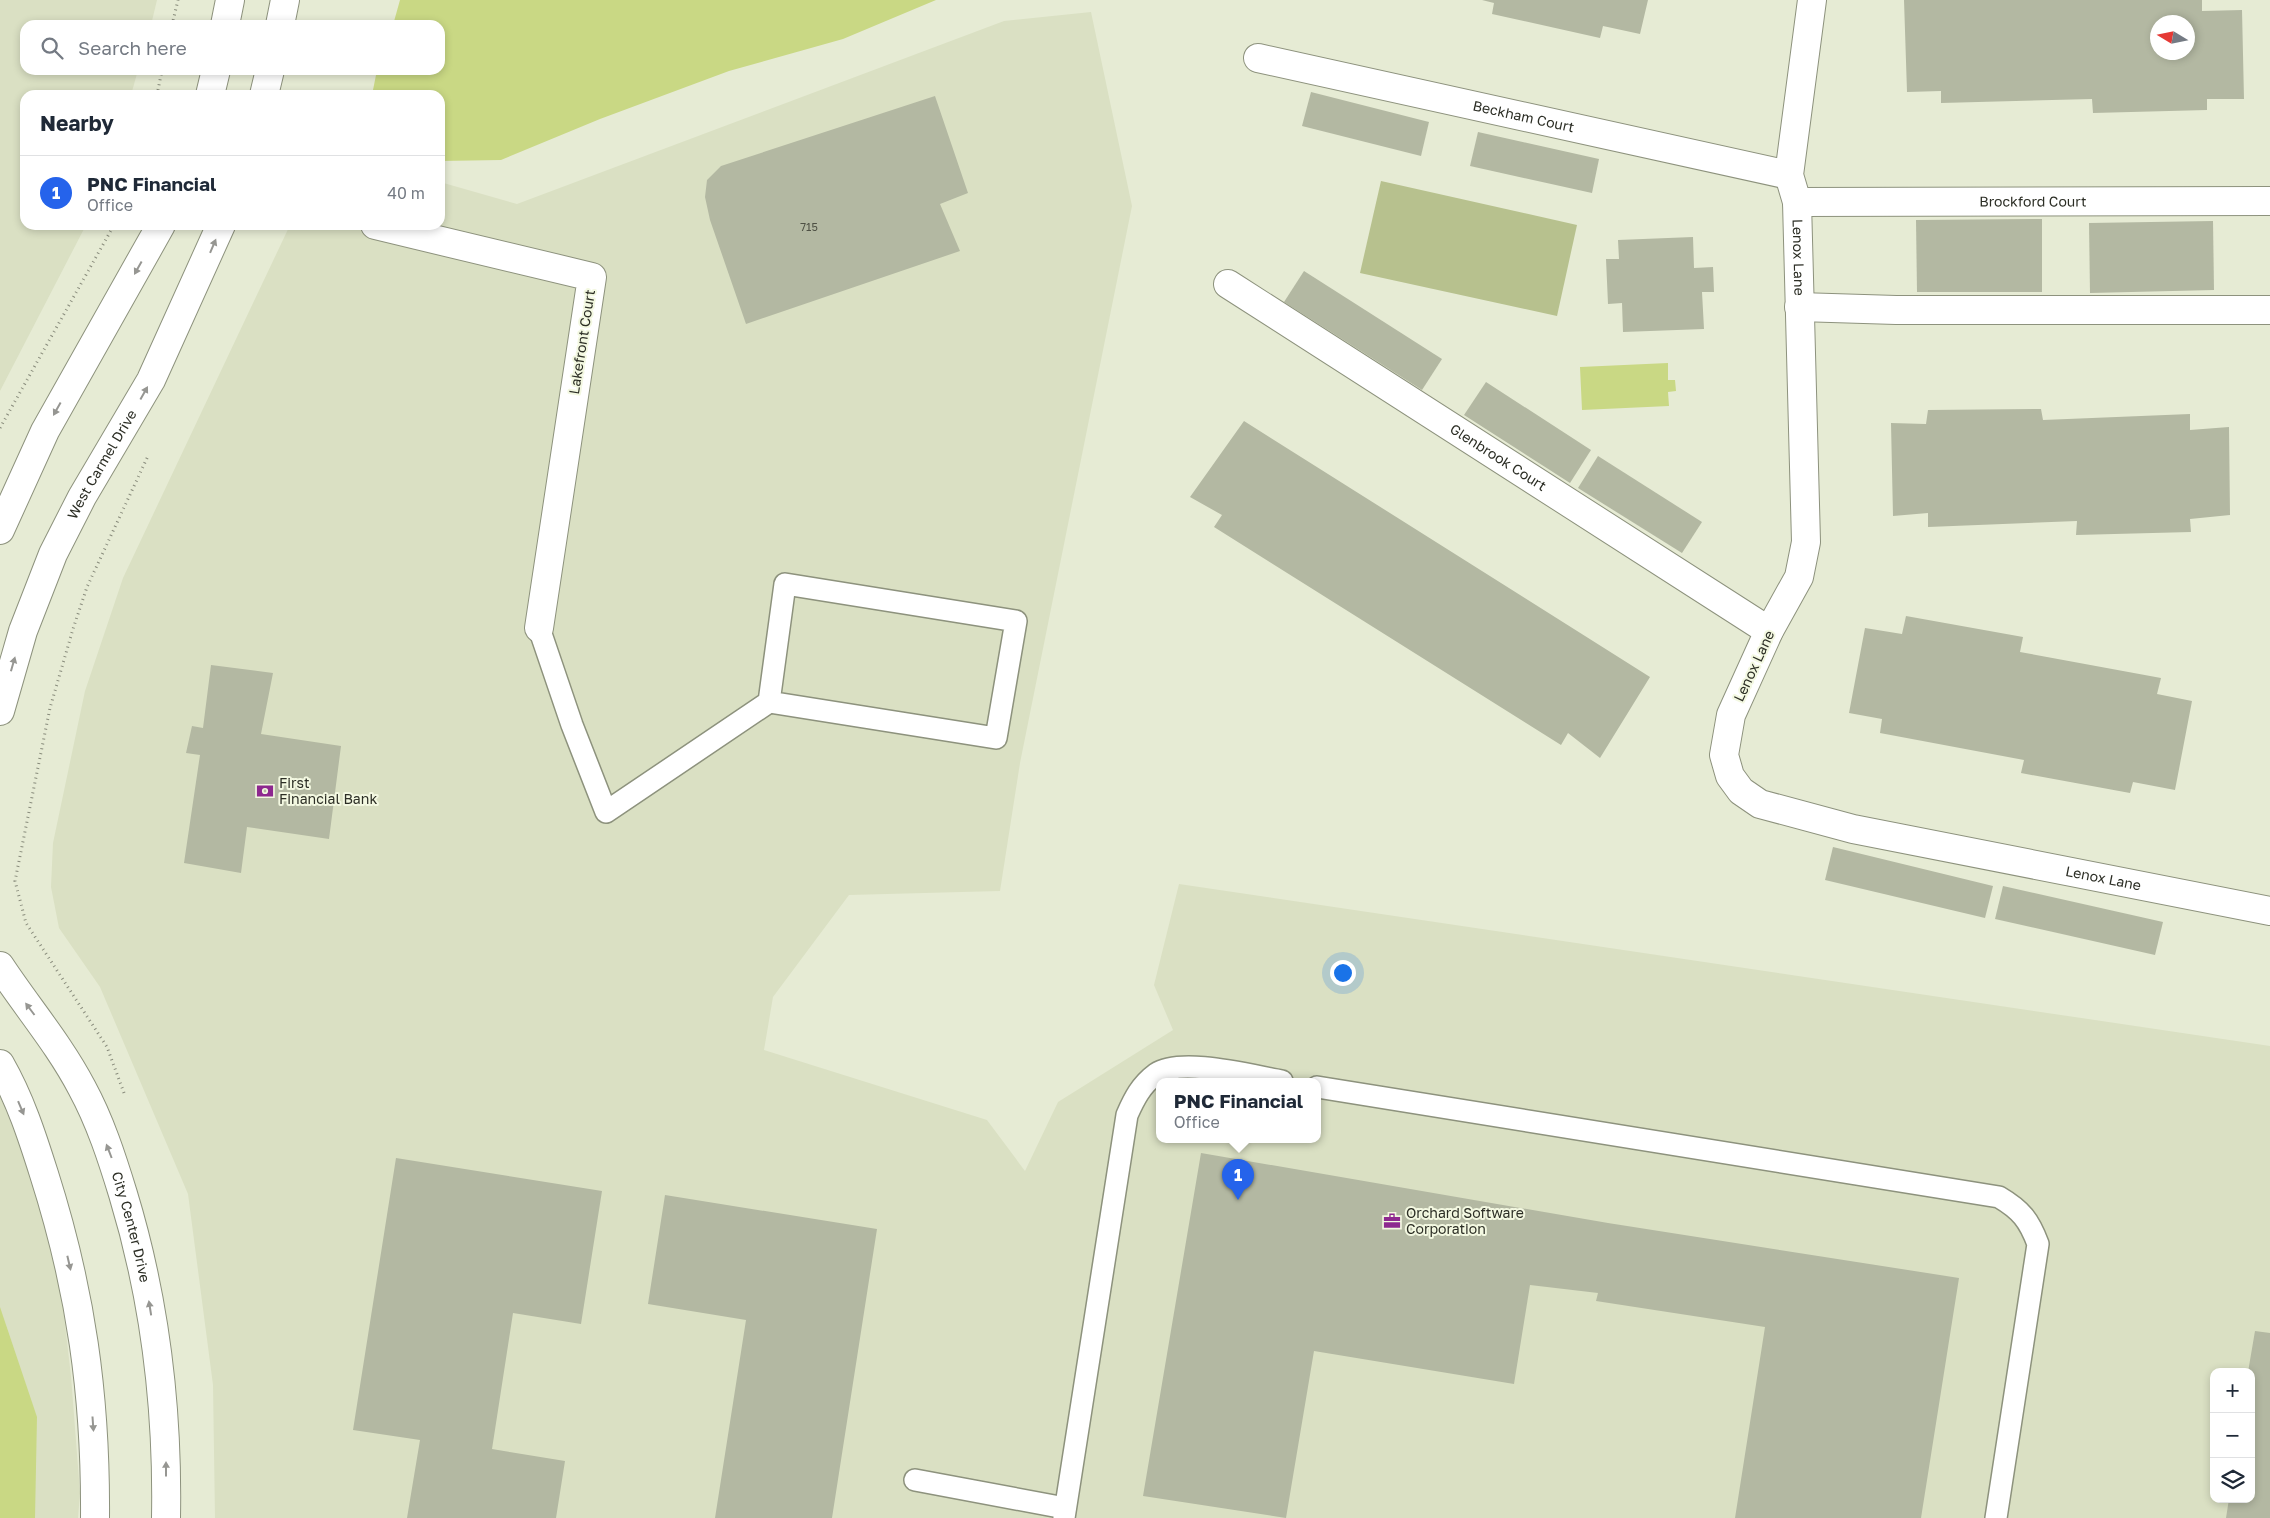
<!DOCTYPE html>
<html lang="en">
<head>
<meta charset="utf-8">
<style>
	:root { --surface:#fff; --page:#f6f6f7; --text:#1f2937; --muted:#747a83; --line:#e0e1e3; --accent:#2563eb }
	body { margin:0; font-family:"Golos Text",sans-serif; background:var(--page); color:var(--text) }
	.controls { position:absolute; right:15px; bottom:15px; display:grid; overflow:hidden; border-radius:10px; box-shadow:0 2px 8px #0003 }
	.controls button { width:45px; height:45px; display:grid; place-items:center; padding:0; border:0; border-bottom:1px solid var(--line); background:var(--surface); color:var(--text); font:25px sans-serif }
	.compass { position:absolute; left:2150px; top:15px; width:45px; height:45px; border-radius:50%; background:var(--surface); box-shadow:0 2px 8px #0003; rotate:280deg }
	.you { position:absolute; left:1342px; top:972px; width:18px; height:18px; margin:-12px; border:4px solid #fff; border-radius:50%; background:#1a73e8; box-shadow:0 0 0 8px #1a73e833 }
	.badge { display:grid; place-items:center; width:32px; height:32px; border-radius:50%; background:var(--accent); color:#fff; font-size:16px; font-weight:700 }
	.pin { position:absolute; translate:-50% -41px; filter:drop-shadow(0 1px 2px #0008) }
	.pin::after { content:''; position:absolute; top:26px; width:18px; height:15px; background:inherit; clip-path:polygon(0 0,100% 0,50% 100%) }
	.popup { position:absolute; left:1156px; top:1078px; width:165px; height:65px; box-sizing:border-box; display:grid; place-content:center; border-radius:10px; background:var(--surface); filter:drop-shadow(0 1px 4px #0005); font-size:16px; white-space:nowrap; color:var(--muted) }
	.popup b { font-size:19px; color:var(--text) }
	.popup::after { content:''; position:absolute; left:50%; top:100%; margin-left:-10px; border:10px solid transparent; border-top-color:var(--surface) }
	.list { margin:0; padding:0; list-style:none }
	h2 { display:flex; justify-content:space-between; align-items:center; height:65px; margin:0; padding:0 20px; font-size:21px }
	h2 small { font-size:16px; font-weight:400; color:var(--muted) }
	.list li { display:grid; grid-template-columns:32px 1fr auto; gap:15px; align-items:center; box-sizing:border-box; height:75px; padding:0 20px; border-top:1px solid var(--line) }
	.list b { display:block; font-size:19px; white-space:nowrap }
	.list p { margin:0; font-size:16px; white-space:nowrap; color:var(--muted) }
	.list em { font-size:16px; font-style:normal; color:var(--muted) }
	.icon { flex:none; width:28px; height:28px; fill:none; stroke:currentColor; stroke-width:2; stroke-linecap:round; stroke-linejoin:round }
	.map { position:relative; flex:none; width:2270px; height:1518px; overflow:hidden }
	.search { position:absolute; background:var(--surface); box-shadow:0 2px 8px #0003; left:20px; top:20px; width:425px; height:55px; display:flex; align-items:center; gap:12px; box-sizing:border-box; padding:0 18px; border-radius:15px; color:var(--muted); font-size:19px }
	.panel { position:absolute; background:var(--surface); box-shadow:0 2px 8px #0003; left:20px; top:90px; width:425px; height:140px; border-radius:15px }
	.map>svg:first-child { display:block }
</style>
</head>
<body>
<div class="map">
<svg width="2270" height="1518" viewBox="0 0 2270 1518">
	<rect width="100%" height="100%" fill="#e6ebd4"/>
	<g fill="#dae0c3" fill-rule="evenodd">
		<path d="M0,0H157L151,25H25V70H138L131,95H25V225H86L0,391Z"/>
		<path d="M1091,12L1132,206L1020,763L1000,891L849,895L773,997L764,1050L987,1120L1025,1171L1058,1102L1173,1030L1154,985L1179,884L2270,1046V1518H215L213,1385L188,1194L100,987L59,928L51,887L53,843L85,691L123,578L290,225H440V182L517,204L1004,21ZM1159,1081H1317V1139H1159ZM2214,1372H2251V1499H2214Z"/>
		<path d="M0,1096L33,1179L59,1273L71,1376L80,1493L78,1518H0Z"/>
	</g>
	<path fill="#b7c18e" d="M1381,181L1577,225L1557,316L1360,273Z"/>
	<g fill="#c9d884">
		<path d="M400,0H936L843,39L729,71L600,119L501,160L440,161V95H372L377,70H440V25H393Z"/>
		<path d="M1668,363V380H1675L1676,391L1668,392L1669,406L1582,410L1580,367Z"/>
		<path d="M0,1307L37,1417L35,1518H0Z"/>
	</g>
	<g fill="#b3b8a2" fill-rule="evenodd">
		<path d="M1482,0H1648L1640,34L1603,26L1600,38L1492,14L1494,3Z"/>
		<path d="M1904,0H2202V11L2242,10L2244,99H2207V110L2093,113L2092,99L1941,103V91L1907,92ZM2158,22H2188V52H2158Z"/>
		<path d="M1311,92L1429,122L1421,156L1302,126Z"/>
		<path d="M935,96L968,193L940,204L960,251L746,324L710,220L705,197L707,180L721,166Z"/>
		<path d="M1478,132L1599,159L1592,193L1470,166Z"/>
		<path d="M2042,219V292H1917L1916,220Z"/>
		<path d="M2213,221L2214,290L2090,293L2089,223Z"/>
		<path d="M1693,237L1694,268L1713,267L1714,292H1702L1704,329L1623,332L1622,303L1608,304L1606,259H1619L1618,240Z"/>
		<path d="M1304,271L1442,359L1422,390L1284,302Z"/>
		<path d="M1486,382L1591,450L1570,483L1464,415Z"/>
		<path d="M2041,409L2043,420L2190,414V430L2229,427L2230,515L2190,519L2191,532L2076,535L2077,521L1928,527V513L1893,516L1891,423L1926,424L1928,410Z"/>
		<path d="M1244,421L1650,677L1600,758L1568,733L1561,745L1214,527L1222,515L1190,497Z"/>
		<path d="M1598,456L1702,522L1682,553L1578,488Z"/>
		<path d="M1906,616L2023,637L2020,652L2161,678L2157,694L2192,701L2175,790L2133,782L2130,793L2021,773L2024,760L1880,733L1882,719L1849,713L1865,628L1902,634Z"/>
		<path d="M211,665L273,673L261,734L341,746L329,839L247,827L241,873L184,863L200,755L186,753L192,726L203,728Z"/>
		<path d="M1833,847L1993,886L1985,918L1825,880Z"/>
		<path d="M2003,886L2163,922L2155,955L1995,919Z"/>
		<path d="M1201,1153L1608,1223L1959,1278L1921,1518H1735L1765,1327L1596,1301L1598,1293L1530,1285L1514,1384L1314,1351L1286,1518L1143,1496Z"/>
		<path d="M396,1158L602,1191L581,1324L513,1313L492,1449L565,1461L556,1518H407L420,1440L353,1430Z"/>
		<path d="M665,1195L877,1229L832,1518H715L746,1320L648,1304Z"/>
		<path d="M2255,1331L2270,1333V1518H2226L2229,1499H2251V1372H2248Z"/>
	</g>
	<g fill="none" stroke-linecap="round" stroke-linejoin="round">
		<g stroke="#8d927d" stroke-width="24">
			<g id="lane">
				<path d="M539,628L572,725L606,812L769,702L996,738L1016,621L785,584L769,702"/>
				<path d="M1317,1087L1999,1197C2021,1210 2029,1220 2038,1244L1996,1518"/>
				<path d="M915,1480L1065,1508"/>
				<path d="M1064,1518L1127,1115C1134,1099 1141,1085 1156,1074C1181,1057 1252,1076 1282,1081"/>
			</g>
		</g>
		<g stroke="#8d927d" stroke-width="30">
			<g id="street">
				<path id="s1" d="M1812,0L1789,175L1797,202L1806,542L1799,577L1769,631L1731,715L1724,755L1730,776L1741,791L1760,804L1853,829L2270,911"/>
				<path id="s2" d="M1258,58L1789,175"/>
				<path id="s3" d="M1797,202L2270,201"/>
				<path d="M375,225L592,277L539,628"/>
				<path id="s4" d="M1228,284L1769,631"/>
				<path d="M1799,307L1896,310H2270"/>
			</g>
		</g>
		<g stroke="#8d927d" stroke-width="30">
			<g id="secondary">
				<path d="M225,25L230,0"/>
				<path d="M280,25L285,0"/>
				<path d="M210,95L216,70"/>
				<path d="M264,95L270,70"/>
				<path d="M0,530L45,431L161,225"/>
				<path id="s5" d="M0,711L23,631L53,554L82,497L151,380L221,225"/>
				<path id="s6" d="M0,966C27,1007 59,1044 82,1088C100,1121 112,1158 123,1194C155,1299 168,1408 166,1518"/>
				<path d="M0,1064C20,1099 32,1136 44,1174C81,1290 96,1396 95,1518"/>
			</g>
		</g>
		<g stroke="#898c7c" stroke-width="3" stroke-dasharray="1 4" stroke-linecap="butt">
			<path d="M172,25L178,0"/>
			<path d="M157,95L162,70"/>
			<path d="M0,428L114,225"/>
			<path d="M124,1093L107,1047L26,923L15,881L50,708L73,629L87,587L148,456"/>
		</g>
		<use href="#lane" stroke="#fff" stroke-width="21"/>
		<use href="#street" stroke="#fff" stroke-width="28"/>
		<use href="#secondary" stroke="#fff" stroke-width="28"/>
	</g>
	<defs><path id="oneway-solid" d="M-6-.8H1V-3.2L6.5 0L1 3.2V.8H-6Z" transform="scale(1.25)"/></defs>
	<g fill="#969692">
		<use href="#oneway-solid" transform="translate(213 246) rotate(-67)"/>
		<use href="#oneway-solid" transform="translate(138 268) rotate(119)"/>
		<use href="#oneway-solid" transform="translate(144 393) rotate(-61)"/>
		<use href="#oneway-solid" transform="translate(57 409) rotate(119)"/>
		<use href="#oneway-solid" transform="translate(13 664) rotate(-74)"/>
		<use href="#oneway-solid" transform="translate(30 1009) rotate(-127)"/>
		<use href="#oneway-solid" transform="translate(21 1108) rotate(67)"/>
		<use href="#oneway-solid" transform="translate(109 1151) rotate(-111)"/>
		<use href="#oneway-solid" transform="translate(69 1263) rotate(77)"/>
		<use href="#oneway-solid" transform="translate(150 1308) rotate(-99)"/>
		<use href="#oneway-solid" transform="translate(93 1424) rotate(86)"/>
		<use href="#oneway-solid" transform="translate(166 1469) rotate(-90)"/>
	</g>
	<defs>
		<g id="bank-bare" transform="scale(1.35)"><path d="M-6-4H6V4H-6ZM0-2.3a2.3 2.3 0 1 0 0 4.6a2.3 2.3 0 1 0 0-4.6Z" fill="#8d288f" stroke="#f3f8e1" stroke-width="2.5" paint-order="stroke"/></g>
		<g id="office-bare" transform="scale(1.35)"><path d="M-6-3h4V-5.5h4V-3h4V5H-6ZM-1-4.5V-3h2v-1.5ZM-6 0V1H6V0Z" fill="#8d288f" stroke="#f3f8e1" stroke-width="2.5" paint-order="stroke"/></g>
	</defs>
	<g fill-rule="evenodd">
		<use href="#bank-bare" x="265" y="791"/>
		<use href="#office-bare" x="1392" y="1221"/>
	</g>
	<g text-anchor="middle" stroke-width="4" stroke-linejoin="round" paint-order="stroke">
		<g font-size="11" fill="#4e5044">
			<text x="809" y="231">715</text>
		</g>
		<g font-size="14" fill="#2c2e25" stroke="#f3f8e1">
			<text dy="5" stroke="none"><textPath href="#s2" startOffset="272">Beckham Court</textPath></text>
			<text dy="5" stroke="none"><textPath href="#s3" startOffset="236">Brockford Court</textPath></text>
			<text dy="5" stroke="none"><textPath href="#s1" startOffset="260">Lenox Lane</textPath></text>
			<text transform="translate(582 342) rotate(-81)" y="5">Lakefront Court</text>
			<text dy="5" stroke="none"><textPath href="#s4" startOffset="321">Glenbrook Court</textPath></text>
			<text dy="5" stroke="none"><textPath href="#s5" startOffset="268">West Carmel Drive</textPath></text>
			<text transform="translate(1754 666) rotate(-65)" y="5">Lenox Lane</text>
			<text dy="5" stroke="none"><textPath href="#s1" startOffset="1190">Lenox Lane</textPath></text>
			<text dy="5" stroke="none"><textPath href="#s6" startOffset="295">City Center Drive</textPath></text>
		</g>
		<g font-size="14" fill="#2c2e25" stroke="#f3f8e1" text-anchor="start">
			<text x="279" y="788">First<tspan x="279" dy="16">Financial Bank</tspan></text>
			<text x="1406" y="1218">Orchard Software<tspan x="1406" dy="16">Corporation</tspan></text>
		</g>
	</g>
</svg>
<div class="controls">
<button>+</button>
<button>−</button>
<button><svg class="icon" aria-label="layers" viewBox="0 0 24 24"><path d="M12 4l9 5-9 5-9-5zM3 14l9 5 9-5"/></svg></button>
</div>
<svg class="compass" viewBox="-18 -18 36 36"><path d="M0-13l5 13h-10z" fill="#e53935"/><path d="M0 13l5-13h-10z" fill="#747a83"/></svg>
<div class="you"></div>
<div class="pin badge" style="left:1238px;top:1200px">1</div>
<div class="popup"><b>PNC Financial</b>Office</div>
<div class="search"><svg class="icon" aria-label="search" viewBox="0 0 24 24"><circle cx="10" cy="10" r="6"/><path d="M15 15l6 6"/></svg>Search here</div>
<section class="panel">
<h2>Nearby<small></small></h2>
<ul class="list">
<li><span class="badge">1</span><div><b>PNC Financial</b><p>Office</p></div><em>40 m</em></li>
</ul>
</section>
</div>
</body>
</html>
